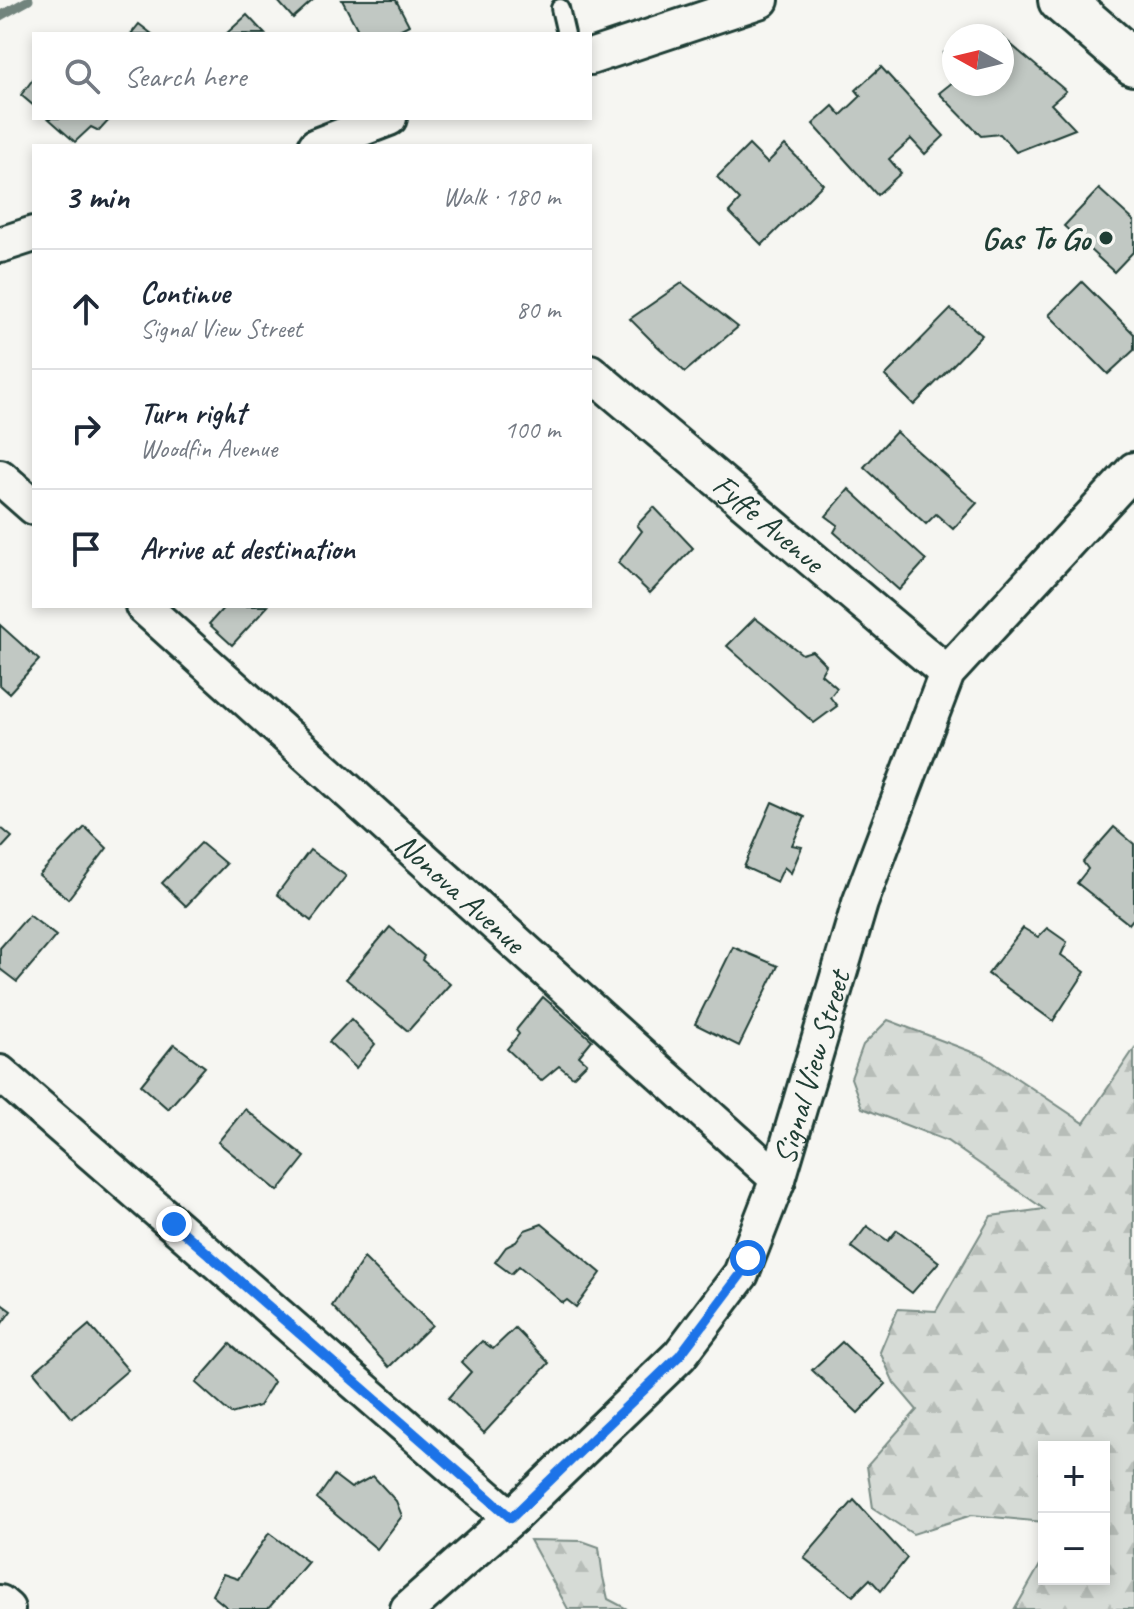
<!DOCTYPE html>
<html lang="en">
<head>
<meta charset="utf-8">
<style>
	:root { --surface:#fff; --page:#f6f6f7; --text:#1f2937; --muted:#747a83; --line:#e0e1e3 }
	body { margin:0; font-family:Caveat,sans-serif; background:var(--page); color:var(--text) }
	.controls { position:absolute; right:24px; bottom:24px; display:grid; overflow:hidden; border-radius:0px; box-shadow:0 4px 12px #0003 }
	.controls button { width:72px; height:72px; display:grid; place-items:center; padding:0; border:0; border-bottom:2px solid var(--line); background:var(--surface); color:var(--text); font:40px sans-serif }
	.compass { position:absolute; left:942px; top:24px; width:72px; height:72px; border-radius:50%; background:var(--surface); box-shadow:0 4px 12px #0003; rotate:278deg }
	.stop { position:absolute; width:24px; height:24px; margin:-18px; border:6px solid #1a73e8; border-radius:50%; background:#fff }
	.stop.end { background:#1a73e8; border-color:#fff; box-shadow:0 2px 8px #0008 }
	.list { margin:0; padding:0; list-style:none }
	h2 { display:flex; justify-content:space-between; align-items:center; height:104px; margin:0; padding:0 32px; font-size:34px }
	h2 small { font-size:26px; font-weight:400; color:var(--muted) }
	.list li { display:grid; grid-template-columns:52px 1fr auto; gap:24px; align-items:center; box-sizing:border-box; height:120px; padding:0 32px; border-top:2px solid var(--line) }
	.list b { display:block; font-size:30px; white-space:nowrap }
	.list p { margin:0; font-size:26px; white-space:nowrap; color:var(--muted) }
	.list em { font-size:26px; font-style:normal; color:var(--muted) }
	.icon { flex:none; width:44px; height:44px; fill:none; stroke:currentColor; stroke-width:2; stroke-linecap:round; stroke-linejoin:round }
	.map { position:relative; flex:none; width:1134px; height:1609px; overflow:hidden }
	.search { position:absolute; background:var(--surface); box-shadow:0 4px 12px #0003; left:32px; top:32px; width:560px; height:88px; display:flex; align-items:center; gap:20px; box-sizing:border-box; padding:0 28px; border-radius:0px; color:var(--muted); font-size:30px }
	.panel { position:absolute; background:var(--surface); box-shadow:0 4px 12px #0003; left:32px; top:144px; width:560px; height:464px; border-radius:0px }
	.map>svg:first-child { display:block }
</style>
</head>
<body>
<div class="map">
<svg width="1134" height="1609" viewBox="0 0 1134 1609">
	<defs>
		<pattern id="forest-firs" width="22" height="20" patternUnits="userSpaceOnUse" patternTransform="scale(2)"><rect width="22" height="20" fill="#d6dbd6"/><path d="M5 1l3.5 6h-7zM16 11l3.5 6h-7z" fill="#b7bdb8"/></pattern>
	</defs>
	<rect width="100%" height="100%" fill="#f6f6f2"/>
	<filter id="ink" filterUnits="userSpaceOnUse"><feTurbulence type="fractalNoise" baseFrequency=".0125" numOctaves="2"/><feDisplacementMap in="SourceGraphic" scale="16" xChannelSelector="R" yChannelSelector="G"/><feConvolveMatrix kernelMatrix="1 2 1 2 8 2 1 2 1" color-interpolation-filters="sRGB"/></filter>
	<g filter="url(#ink)">
		<g fill="url(#forest-firs)" stroke="#7a8c85" stroke-width="2">
			<path d="M888,1020L985,1057L1084,1123L1134,1049V1609H1015L1044,1558V1579H1104V1447H1044V1522L972,1515L913,1534L873,1508L867,1466L917,1410L894,1383L880,1352L898,1309L936,1311L991,1216L1044,1209L947,1141L862,1108L851,1078L863,1045Z"/>
			<path d="M530,1540L582,1541L599,1547L603,1577L608,1599L627,1609H568Z"/>
		</g>
		<g fill="none" stroke-linecap="round" stroke-linejoin="round">
			<path stroke="#72847d" stroke-width="9" d="M0,16L29,0"/>
		</g>
		<g fill="#c1c8c3" stroke="#1f3d34" stroke-width="2">
			<path d="M277,0H313L293,18Z"/>
			<path d="M342,0H396L409,25L399,30L401,34H360Z"/>
			<path d="M247,15L265,34H226Z"/>
			<path d="M139,24L152,34H131Z"/>
			<path d="M1002,37L1066,91L1051,104L1075,129L1016,152L1000,134L981,136L939,93L954,81V84H1002Z"/>
			<path d="M954,48V69L943,53Z"/>
			<path d="M881,67L944,136L925,154L911,139L889,159L901,173L877,195L813,124L833,106L841,115L861,96L856,90Z"/>
			<path d="M34,78V106L21,95Z"/>
			<path d="M48,118H111L99,131L91,127L75,142Z"/>
			<path d="M749,145L767,163L785,145L823,184L762,245L729,212L740,200L717,177Z"/>
			<path d="M1099,189L1134,221V251L1114,272L1064,226Z"/>
			<path d="M1082,282L1134,334V350L1108,374L1049,315Z"/>
			<path d="M682,283L738,327L685,372L653,342L630,319Z"/>
			<path d="M951,309L982,335L914,405L885,376Z"/>
			<path d="M896,432L977,503L953,529L936,514L926,524L864,467Z"/>
			<path d="M849,489L926,560L899,590L834,532L838,525L826,516Z"/>
			<path d="M654,507L693,548L650,593L618,563L642,531L637,525Z"/>
			<path d="M225,606H268L232,645L209,624Z"/>
			<path d="M755,618L802,654L812,651L826,665L821,674L837,688L830,697L837,706L814,723L727,646Z"/>
			<path d="M0,625L39,660L9,693L0,685Z"/>
			<path d="M772,802L805,817L792,845L802,847L791,873L784,867L777,882L744,867Z"/>
			<path d="M0,827L12,837L0,850Z"/>
			<path d="M85,827L107,848L68,899L39,875Z"/>
			<path d="M1114,827L1134,844V918L1129,924L1077,883L1088,869L1083,862Z"/>
			<path d="M201,843L226,864L186,906L162,883Z"/>
			<path d="M310,850L346,876L311,921L277,894Z"/>
			<path d="M29,915L56,936L17,982L0,969V948Z"/>
			<path d="M390,927L424,956L422,960L450,984L408,1031L346,979Z"/>
			<path d="M1023,928L1038,937L1047,928L1067,942L1061,955L1085,972L1053,1021L988,974Z"/>
			<path d="M733,947L778,966L739,1046L695,1024Z"/>
			<path d="M543,997L592,1040L579,1056L587,1063L573,1077L559,1066L541,1081L507,1049L519,1034L516,1030Z"/>
			<path d="M351,1019L375,1044L356,1068L329,1042Z"/>
			<path d="M174,1044L205,1067L168,1109L141,1085Z"/>
			<path d="M245,1109L305,1157L278,1191L218,1142Z"/>
			<path d="M542,1224L601,1273L576,1307L567,1300L563,1303L519,1266L511,1274L495,1262L506,1247L516,1242L525,1230Z"/>
			<path d="M867,1226L888,1241L897,1230L939,1262L912,1293L851,1247Z"/>
			<path d="M364,1258L432,1325L389,1367L332,1306Z"/>
			<path d="M0,1303L11,1311L0,1326Z"/>
			<path d="M89,1325L128,1370L72,1418L34,1372Z"/>
			<path d="M515,1328L549,1363L484,1433L448,1398L471,1372L461,1362L482,1341L493,1349Z"/>
			<path d="M842,1342L886,1384L858,1413L812,1370Z"/>
			<path d="M230,1344L274,1382L259,1406L231,1414L196,1383Z"/>
			<path d="M334,1475L351,1488L373,1476L396,1501L402,1516L377,1549L317,1499Z"/>
			<path d="M854,1500L907,1558L881,1591L870,1579L853,1596L804,1558Z"/>
			<path d="M269,1533L308,1562L268,1609H229L212,1595L223,1574L238,1579Z"/>
		</g>
		<g fill="none" stroke-linecap="round" stroke-linejoin="round">
			<g stroke="#1f3d34" stroke-width="22">
				<path id="service" d="M560,8L566,34"/>
			</g>
			<g stroke="#1f3d34" stroke-width="40">
				<g id="minor">
					<path d="M590,57L761,0"/>
					<path d="M316,146L389,118"/>
					<path d="M0,245L34,234"/>
					<path id="s1" d="M590,372L947,673"/>
					<path d="M0,477L34,507"/>
					<path id="s2" d="M143,606L778,1179"/>
					<path d="M0,1073L511,1518"/>
					<path d="M0,1603L7,1609"/>
					<path id="s3" d="M408,1609L511,1518L680,1355L741,1274L778,1179L860,903L947,673L1134,470"/>
				</g>
			</g>
			<g stroke="#1f3d34" stroke-width="50">
				<path id="secondary" d="M1061,0L1134,63"/>
			</g>
			<use href="#service" stroke="#f6f6f2" stroke-width="16"/>
			<use href="#minor" stroke="#f6f6f2" stroke-width="34"/>
			<use href="#secondary" stroke="#f6f6f2" stroke-width="44"/>
		</g>
	</g>
	<g fill="none" stroke-linecap="round" stroke-linejoin="round" filter="url(#ink)">
		<path stroke="#1a73e8" stroke-width="10" d="M174,1224L511,1518L680,1355L741,1274L748,1258"/>
	</g>
	<circle fill="#1f3d34" stroke="#f6f6f2" stroke-width="3" cx="1106" cy="238" r="8"/>
	<g text-anchor="middle" stroke-width="8" stroke-linejoin="round" paint-order="stroke">
		<g font-size="32" font-weight="bold" fill="#1f3d34" stroke="#f6f6f2" text-anchor="end">
			<text x="1090" y="249">Gas To Go</text>
		</g>
		<g font-size="32" fill="#1f3d34" stroke="#f6f6f2">
			<text dy="11" stroke="none"><textPath href="#s1" startOffset="234">Fyffe Avenue</textPath></text>
			<text dy="11" stroke="none"><textPath href="#s2" startOffset="428">Nonova Avenue</textPath></text>
			<text dy="11" stroke="none"><textPath href="#s3" startOffset="692">Signal View Street</textPath></text>
		</g>
	</g>
</svg>
<div class="controls">
<button>+</button>
<button>−</button>
</div>
<svg class="compass" viewBox="-18 -18 36 36"><path d="M0-13l5 13h-10z" fill="#e53935"/><path d="M0 13l5-13h-10z" fill="#747a83"/></svg>
<div class="stop" style="left:748px;top:1258px"></div>
<div class="stop end" style="left:174px;top:1224px"></div>
<div class="search"><svg class="icon" aria-label="search" viewBox="0 0 24 24"><circle cx="10" cy="10" r="6"/><path d="M15 15l6 6"/></svg>Search here</div>
<section class="panel">
<h2>3 min<small>Walk · 180 m</small></h2>
<ul class="list">
<li><svg class="icon" aria-label="ahead" viewBox="0 0 24 24"><path d="M12 20V5M6 11l6-6 6 6"/></svg><div><b>Continue</b><p>Signal View Street</p></div><em>80 m</em></li>
<li><svg class="icon" aria-label="right" viewBox="0 0 24 24"><path d="M7 20v-9h11M14 6l5 5-5 5"/></svg><div><b>Turn right</b><p>Woodfin Avenue</p></div><em>100 m</em></li>
<li><svg class="icon" aria-label="arrive" viewBox="0 0 24 24"><path d="M6 21V4h12l-3 4 3 4H6"/></svg><div><b>Arrive at destination</b></div></li>
</ul>
</section>
</div>
</body>
</html>
